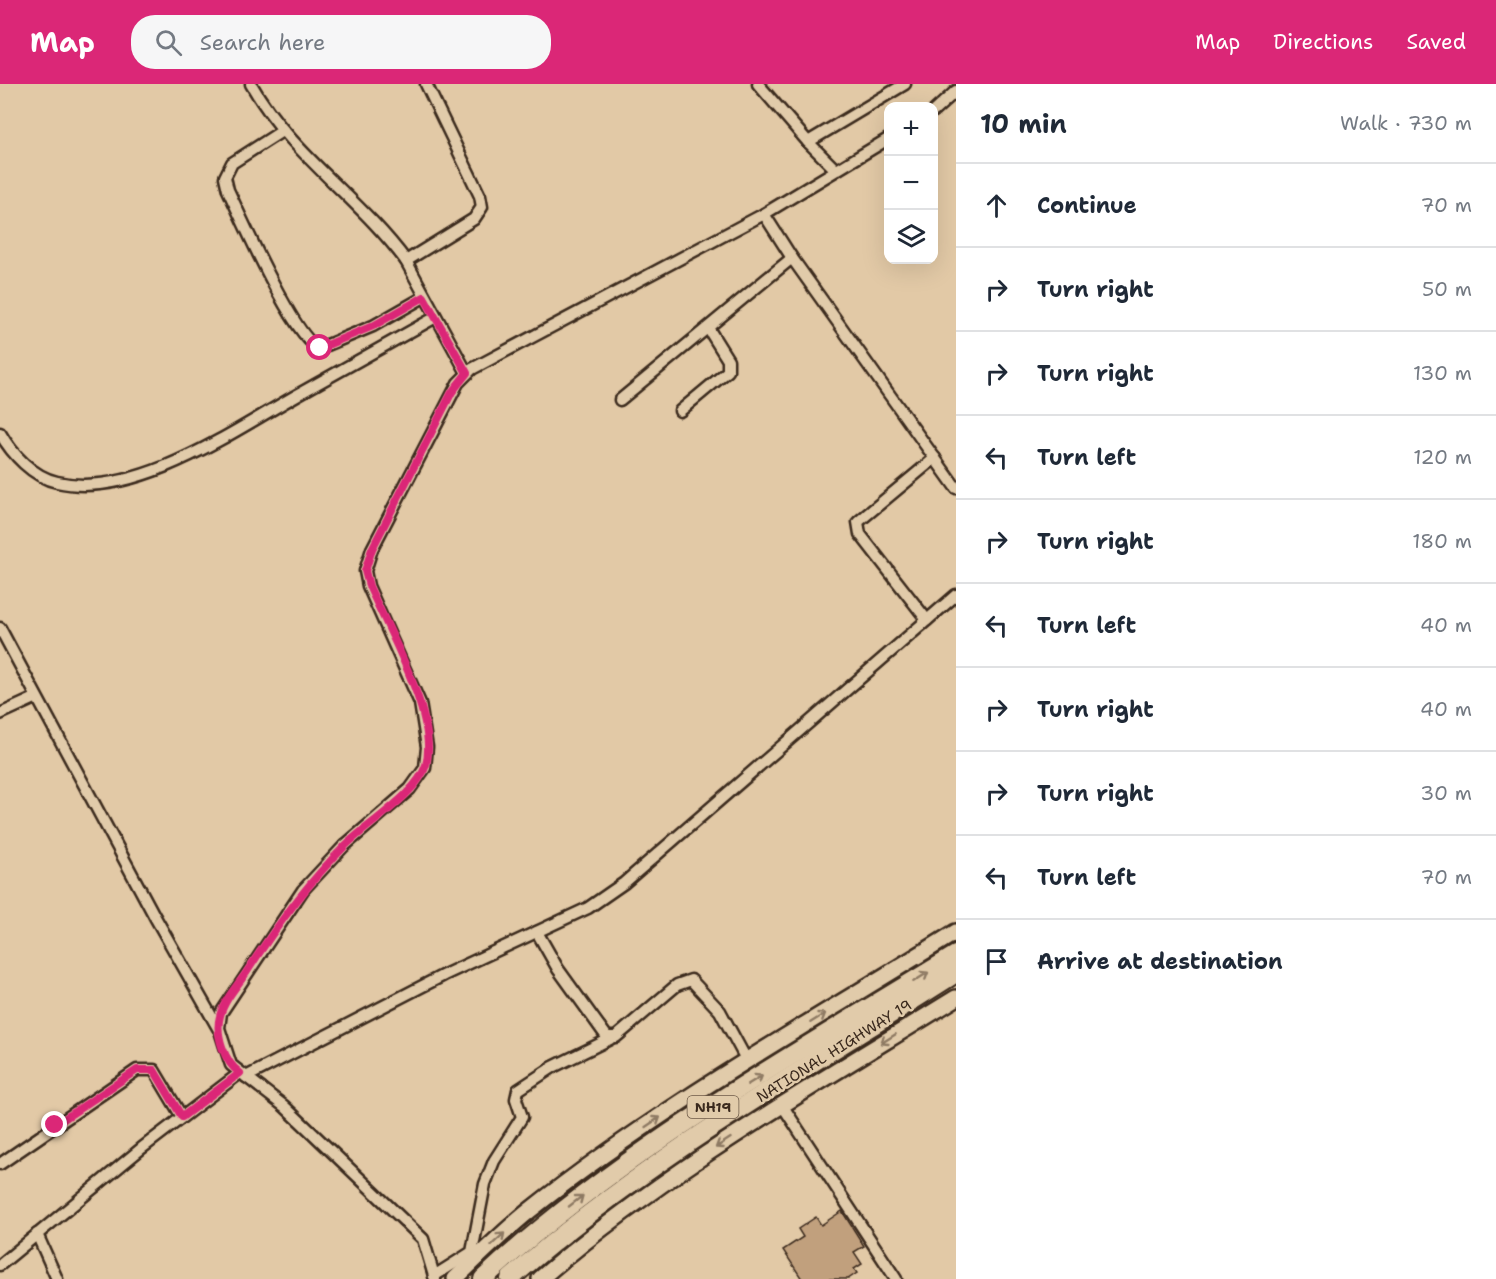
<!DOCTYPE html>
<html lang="en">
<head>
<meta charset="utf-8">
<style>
	:root { --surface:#fff; --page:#f6f6f7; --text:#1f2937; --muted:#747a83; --line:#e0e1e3; --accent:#db2777 }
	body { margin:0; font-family:"Shantell Sans",sans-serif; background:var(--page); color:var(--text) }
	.controls { position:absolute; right:18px; top:18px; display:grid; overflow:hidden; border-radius:12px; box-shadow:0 6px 24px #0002 }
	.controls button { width:54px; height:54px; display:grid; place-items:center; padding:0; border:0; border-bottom:2px solid var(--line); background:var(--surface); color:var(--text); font:30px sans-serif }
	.stop { position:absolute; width:18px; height:18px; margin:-14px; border:4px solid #db2777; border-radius:50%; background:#fff }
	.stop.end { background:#db2777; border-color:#fff; box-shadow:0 2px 6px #0008 }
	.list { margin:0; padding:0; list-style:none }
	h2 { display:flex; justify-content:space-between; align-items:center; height:78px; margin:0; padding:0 24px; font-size:26px }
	h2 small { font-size:20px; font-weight:400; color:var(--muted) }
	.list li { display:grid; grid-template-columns:39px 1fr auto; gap:18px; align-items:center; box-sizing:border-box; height:84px; padding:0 24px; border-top:2px solid var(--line) }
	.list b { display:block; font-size:22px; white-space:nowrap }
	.list em { font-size:20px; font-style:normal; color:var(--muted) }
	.icon { flex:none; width:33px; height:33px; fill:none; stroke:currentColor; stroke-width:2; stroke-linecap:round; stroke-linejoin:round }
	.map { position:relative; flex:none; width:956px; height:1195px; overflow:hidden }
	header { display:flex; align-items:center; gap:36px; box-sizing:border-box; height:84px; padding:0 30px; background:var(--accent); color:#fff }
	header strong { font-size:28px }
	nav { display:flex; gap:33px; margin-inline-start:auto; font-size:21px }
	.search { width:420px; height:54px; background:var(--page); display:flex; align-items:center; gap:15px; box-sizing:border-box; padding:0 21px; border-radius:24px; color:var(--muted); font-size:22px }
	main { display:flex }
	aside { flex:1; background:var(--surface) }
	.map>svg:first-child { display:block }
</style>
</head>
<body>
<header>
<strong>Map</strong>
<div class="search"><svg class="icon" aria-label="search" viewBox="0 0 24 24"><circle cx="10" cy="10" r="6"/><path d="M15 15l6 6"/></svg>Search here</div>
<nav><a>Map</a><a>Directions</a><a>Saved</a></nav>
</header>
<main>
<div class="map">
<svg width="956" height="1195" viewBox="0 0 956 1195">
	<rect width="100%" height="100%" fill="#e2c9a6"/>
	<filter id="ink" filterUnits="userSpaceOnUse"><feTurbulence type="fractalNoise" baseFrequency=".0167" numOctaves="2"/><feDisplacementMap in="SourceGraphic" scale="12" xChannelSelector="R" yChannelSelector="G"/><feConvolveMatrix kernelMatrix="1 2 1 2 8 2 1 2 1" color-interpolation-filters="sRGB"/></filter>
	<g filter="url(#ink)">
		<path fill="#c1a07d" stroke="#3b2a1e" stroke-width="1.5" d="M842,1127L864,1162L854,1168L862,1180L854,1185L857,1189L848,1195H802L783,1166L803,1153L798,1145L816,1133L821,1141Z"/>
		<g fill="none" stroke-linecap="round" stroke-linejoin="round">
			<g stroke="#3b2a1e" stroke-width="15">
				<g id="minor">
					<path d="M251,0C291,71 359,113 406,177"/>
					<path d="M426,0L480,112L482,123L474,135L406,177L467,289"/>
					<path d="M758,0L808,58L905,0"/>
					<path d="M934,27L956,7"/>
					<path d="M282,47L232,79L225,93L228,106C241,133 296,259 320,264L373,242L424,213"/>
					<path d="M888,55L764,130L792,174L956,404"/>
					<path d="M808,58L836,86"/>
					<path d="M620,316L792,174"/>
					<path d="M680,327L728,287V276L708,244"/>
					<path d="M0,349C12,370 33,393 57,398C135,416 232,348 297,311C343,285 389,259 436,233"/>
					<path d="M927,536L860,450L858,438L935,374"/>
					<path d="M0,544L155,833L218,944"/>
					<path d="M0,630L35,614"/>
					<path d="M537,848L558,885L607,953H616L677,901L691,896L720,927L747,977"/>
					<path d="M246,993L444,891L588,824L624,799L956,511"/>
					<path d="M782,1021L896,1195"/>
					<path d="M0,1080L137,986H154L182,1033"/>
					<path d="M37,1150L57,1195"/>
					<path d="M0,1181L142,1064L240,989"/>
					<path d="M434,1192L472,1168L485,1100L494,1077L522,1033L516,1015L518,1006L553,983L610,955"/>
					<path d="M435,1195L423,1155L284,1022L231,981L219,944L221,929L303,806L344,762L410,705L425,684L427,663L420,619L368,502L365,487L372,465L458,299L472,285L764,130"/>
				</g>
			</g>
			<g stroke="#3b2a1e" stroke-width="20">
				<g id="secondary">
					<path d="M455,1195C479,1172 503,1148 529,1127C662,1021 812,938 956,848"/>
					<path d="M540,1195C667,1085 814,1002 956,914"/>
				</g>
			</g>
			<g stroke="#3b2a1e" stroke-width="22">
				<g id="trunk">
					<path d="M483,1195C623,1065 794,971 956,871"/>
					<path d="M510,1195C645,1075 804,986 956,889"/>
				</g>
			</g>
			<use href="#minor" stroke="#e1cbaa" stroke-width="10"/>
			<use href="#secondary" stroke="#e1cbaa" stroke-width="15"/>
			<use href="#trunk" stroke="#e1cbaa" stroke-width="18"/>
		</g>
		<defs><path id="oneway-shaft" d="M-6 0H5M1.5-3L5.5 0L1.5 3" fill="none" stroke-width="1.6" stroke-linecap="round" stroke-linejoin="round" transform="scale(1.5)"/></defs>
		<g stroke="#8e7a64">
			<use href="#oneway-shaft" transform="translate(921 893) rotate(-32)"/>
			<use href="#oneway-shaft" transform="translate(818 934) rotate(-32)"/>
			<use href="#oneway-shaft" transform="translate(888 955) rotate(148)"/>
			<use href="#oneway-shaft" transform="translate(755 996) rotate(-32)"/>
			<use href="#oneway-shaft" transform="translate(653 1038) rotate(-34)"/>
			<use href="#oneway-shaft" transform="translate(723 1059) rotate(147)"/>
			<use href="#oneway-shaft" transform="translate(576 1117) rotate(-38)"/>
			<use href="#oneway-shaft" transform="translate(498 1155) rotate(-43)"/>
		</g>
	</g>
	<g fill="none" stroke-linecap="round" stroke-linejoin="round" filter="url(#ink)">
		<path stroke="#db2777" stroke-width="8" d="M55,1041L137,986H154L182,1033L240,989C224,978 215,950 220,932C224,916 237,902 246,889C275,844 305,802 343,764C365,741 417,711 426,681C439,635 388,545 369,502L365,487L372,465L452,308L467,289L424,213L373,242L320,264"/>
	</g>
	<g text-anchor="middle" stroke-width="5" stroke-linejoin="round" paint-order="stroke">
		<rect fill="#e1cbaa" stroke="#6d5a48" stroke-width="1.5" x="687.5" y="1012" width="51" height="22" rx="4.5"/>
		<g font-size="14" font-weight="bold" fill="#3b2a1e">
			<text x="713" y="1028">NH19</text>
		</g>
		<g font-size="15" fill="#3b2a1e" stroke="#e1cbaa">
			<text transform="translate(834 967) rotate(-32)" y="5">NATIONAL HIGHWAY 19</text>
		</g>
	</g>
</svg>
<div class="controls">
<button>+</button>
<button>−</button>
<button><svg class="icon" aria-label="layers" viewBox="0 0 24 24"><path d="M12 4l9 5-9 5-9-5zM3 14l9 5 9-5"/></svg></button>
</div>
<div class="stop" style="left:320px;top:264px"></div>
<div class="stop end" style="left:55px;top:1041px"></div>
</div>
<aside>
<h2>10 min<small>Walk · 730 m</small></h2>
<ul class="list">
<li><svg class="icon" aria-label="ahead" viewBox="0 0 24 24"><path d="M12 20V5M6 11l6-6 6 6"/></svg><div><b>Continue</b></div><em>70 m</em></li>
<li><svg class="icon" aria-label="right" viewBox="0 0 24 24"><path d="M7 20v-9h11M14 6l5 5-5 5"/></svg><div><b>Turn right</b></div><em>50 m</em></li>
<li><svg class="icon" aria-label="right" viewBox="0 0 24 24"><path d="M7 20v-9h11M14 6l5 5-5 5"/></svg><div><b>Turn right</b></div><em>130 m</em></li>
<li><svg class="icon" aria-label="left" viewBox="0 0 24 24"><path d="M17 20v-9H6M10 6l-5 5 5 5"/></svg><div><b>Turn left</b></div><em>120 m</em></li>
<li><svg class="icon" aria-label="right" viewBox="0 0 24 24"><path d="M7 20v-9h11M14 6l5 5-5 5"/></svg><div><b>Turn right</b></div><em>180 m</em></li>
<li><svg class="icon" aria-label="left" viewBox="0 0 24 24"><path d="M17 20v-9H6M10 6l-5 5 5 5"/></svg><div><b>Turn left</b></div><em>40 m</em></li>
<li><svg class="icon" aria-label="right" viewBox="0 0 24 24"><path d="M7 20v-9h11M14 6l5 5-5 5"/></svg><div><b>Turn right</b></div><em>40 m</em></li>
<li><svg class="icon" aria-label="right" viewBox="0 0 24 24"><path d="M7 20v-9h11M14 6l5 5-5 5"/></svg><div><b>Turn right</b></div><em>30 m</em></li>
<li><svg class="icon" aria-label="left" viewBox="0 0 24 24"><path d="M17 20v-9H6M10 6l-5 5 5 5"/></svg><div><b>Turn left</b></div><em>70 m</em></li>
<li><svg class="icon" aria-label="arrive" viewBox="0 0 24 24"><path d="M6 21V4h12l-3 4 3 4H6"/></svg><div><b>Arrive at destination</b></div></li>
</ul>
</aside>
</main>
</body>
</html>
